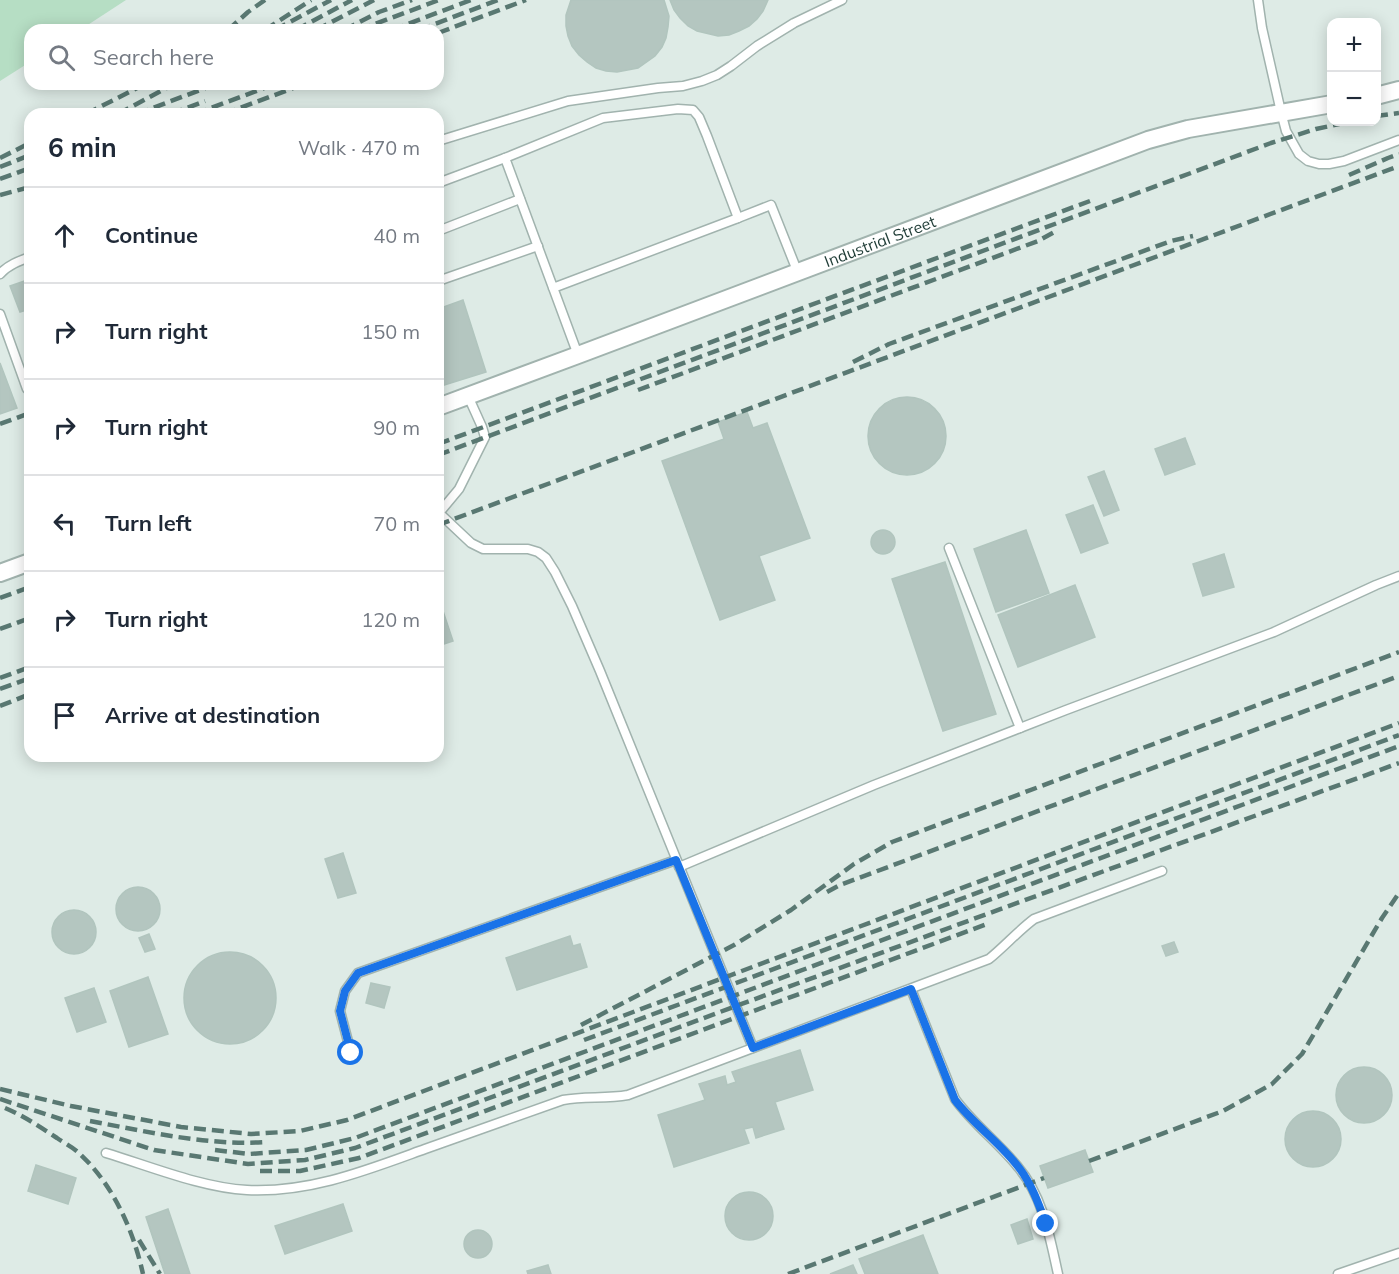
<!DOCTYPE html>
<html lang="en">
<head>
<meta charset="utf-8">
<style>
	:root { --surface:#fff; --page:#f2f2f3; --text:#1f2937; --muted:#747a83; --line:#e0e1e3 }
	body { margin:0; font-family:Mulish,sans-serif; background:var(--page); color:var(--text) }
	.controls { position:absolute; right:18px; top:18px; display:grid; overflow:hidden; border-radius:12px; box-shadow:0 3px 15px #0003 }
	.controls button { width:54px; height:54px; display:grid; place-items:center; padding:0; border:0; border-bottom:2px solid var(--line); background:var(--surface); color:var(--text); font:30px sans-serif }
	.stop { position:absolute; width:18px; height:18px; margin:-14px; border:4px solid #1a73e8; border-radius:50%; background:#fff }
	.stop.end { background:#1a73e8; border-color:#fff; box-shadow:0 2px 6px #0008 }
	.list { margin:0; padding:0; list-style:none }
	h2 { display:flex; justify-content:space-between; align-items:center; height:78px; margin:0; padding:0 24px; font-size:26px }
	h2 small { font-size:20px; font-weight:400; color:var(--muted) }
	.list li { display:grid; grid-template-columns:39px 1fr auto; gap:18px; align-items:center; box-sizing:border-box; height:96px; padding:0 24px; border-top:2px solid var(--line) }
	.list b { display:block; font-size:22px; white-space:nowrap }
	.list em { font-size:20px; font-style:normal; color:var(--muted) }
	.icon { flex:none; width:33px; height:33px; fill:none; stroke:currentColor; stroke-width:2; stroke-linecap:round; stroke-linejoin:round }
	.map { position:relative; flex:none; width:1399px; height:1274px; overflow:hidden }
	.search { position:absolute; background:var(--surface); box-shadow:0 3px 15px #0003; left:24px; top:24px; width:420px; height:66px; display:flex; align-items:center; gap:15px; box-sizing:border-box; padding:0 21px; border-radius:18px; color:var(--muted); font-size:22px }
	.panel { position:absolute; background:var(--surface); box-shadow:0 3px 15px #0003; left:24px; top:108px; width:420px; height:654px; border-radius:18px }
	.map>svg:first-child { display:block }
</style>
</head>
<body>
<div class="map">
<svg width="1399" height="1274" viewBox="0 0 1399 1274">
	<rect width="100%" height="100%" fill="#deebe6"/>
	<path fill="#b6dec4" d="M0,0H126L80,30H30V62L0,81Z"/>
	<g fill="#b4c6c0" stroke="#b1c5be" stroke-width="1.5">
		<path d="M571,0H664L669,16L668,27L666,38L662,47L655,56L638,68L617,72L606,71L596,68L587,62L579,55L572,46L568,36L566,26V15Z"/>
		<path d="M670,0H768L763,11L757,19L749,26L739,31L729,35L718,36L697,31L688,26L680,18L674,10Z"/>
		<path d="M30,279V309L20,312L10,286Z"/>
		<path d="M463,300L486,372L438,387V309Z"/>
		<path d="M0,363L17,408L0,414Z"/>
		<circle cx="907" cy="436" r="39"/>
		<path d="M747,412L753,428L767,423L810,538L759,556L775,600L720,620L662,461L724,439L718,422Z"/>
		<path d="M1185,438L1195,464L1165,475L1155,449Z"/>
		<path d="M1104,471L1119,510L1104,516L1088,477Z"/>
		<path d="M1093,505L1108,543L1081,553L1066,515Z"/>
		<path d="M1026,530L1049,593L996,612L974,549Z"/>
		<circle cx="883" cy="542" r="12"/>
		<path d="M1224,554L1234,587L1203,596L1193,564Z"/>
		<path d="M945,562L996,714L943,731L892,579Z"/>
		<path d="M1075,585L1095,637L1018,667L998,615Z"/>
		<path d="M438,596L453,641L438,646Z"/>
		<path d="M343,853L356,893L338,898L325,859Z"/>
		<circle cx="138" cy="909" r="22"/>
		<circle cx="74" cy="932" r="22"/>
		<path d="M149,934L155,949L145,952L139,938Z"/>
		<path d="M570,936L573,946L580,944L587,967L517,990L506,958Z"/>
		<path d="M1174,942L1178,952L1166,956L1162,946Z"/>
		<circle cx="230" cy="998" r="46"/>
		<path d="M148,977L168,1034L129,1047L110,991Z"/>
		<path d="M371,983L390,987L384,1008L366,1003Z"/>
		<path d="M94,988L106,1022L77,1032L65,998Z"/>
		<path d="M800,1050L813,1090L775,1102L784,1129L756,1138L753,1127L744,1129L749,1143L674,1167L658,1115L705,1100L699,1084L725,1076L727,1085L736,1082L732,1072Z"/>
		<circle cx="1364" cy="1095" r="28"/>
		<circle cx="1313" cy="1139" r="28"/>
		<path d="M1085,1150L1093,1172L1048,1188L1040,1166Z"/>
		<path d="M36,1165L76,1178L68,1204L28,1191Z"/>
		<circle cx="749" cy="1216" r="24"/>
		<path d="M343,1204L352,1231L285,1254L275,1226Z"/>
		<path d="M168,1209L190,1274H165L146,1217Z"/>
		<path d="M1027,1219L1033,1239L1018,1244L1011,1225Z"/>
		<circle cx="478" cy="1244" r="14"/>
		<path d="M923,1235L938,1274H865L859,1259Z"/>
		<path d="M548,1265L551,1274H528L527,1271Z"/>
		<path d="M853,1265L857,1274H830Z"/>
	</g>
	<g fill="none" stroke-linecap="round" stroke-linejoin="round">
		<g stroke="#a1b3ae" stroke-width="11">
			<g id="service">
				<path d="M1258,0L1262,28L1281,112L1286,131L1299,154L1308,161L1319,164H1329L1344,161L1399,140"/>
				<path d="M438,141L568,101L658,88L683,86L702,81L717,75L731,66L757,46L794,23L842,0"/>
				<path d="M438,183L505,158"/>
				<path d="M738,218L771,205L798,273"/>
				<path d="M438,231L520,199"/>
				<path d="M0,274C8,265 19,261 30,257"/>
				<path d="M438,281L538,246"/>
				<path d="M553,288L738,218L707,136L699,117L693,110L678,109L603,118L505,158L578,355"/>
				<path d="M0,314L27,389"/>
				<path d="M438,512L471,543L483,549H528L538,552L546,558L555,572L572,606L600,671L753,1048"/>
				<path d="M439,513L459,489L485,437L482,427L468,396"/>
				<path d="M949,548L1020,728"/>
				<path d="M679,867L874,785L1066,710L1274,632L1376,585L1399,576"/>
				<path d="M911,989L955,1099C973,1124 999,1143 1018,1167C1043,1196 1050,1238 1058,1274"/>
				<path d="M351,1053L340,1011L345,991L358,973L676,860"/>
				<path d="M106,1153C149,1166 203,1188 247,1190C310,1193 367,1170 425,1149C471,1133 517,1116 563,1100C585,1096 605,1099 628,1095L989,959C1005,946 1018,931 1034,919L1162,871"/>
				<path d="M1338,1274L1399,1253"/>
			</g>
		</g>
		<g stroke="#a1b3ae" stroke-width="20">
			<g id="minor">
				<path d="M1376,96L1399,90"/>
				<path id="s1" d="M438,407L578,355L1148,140L1188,129L1332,104"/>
				<path d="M0,573L30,562"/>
			</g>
		</g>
		<use href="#service" stroke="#fff" stroke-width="8"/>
		<use href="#minor" stroke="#fff" stroke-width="16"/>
		<g stroke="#597872" stroke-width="4.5" stroke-dasharray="12 6" stroke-linecap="butt">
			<path d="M228,30L248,12L265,0"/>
			<path d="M265,30L311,0"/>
			<path d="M275,30L331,0"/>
			<path d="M296,30L352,0"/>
			<path d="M316,30L374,0"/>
			<path d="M344,30L379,12L412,0"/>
			<path d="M359,30L439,0"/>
			<path d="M392,30L471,0"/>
			<path d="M419,30L498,0"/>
			<path d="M438,33L526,0"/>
			<path d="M86,114L145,84"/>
			<path d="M118,114L174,84"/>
			<path d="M137,114L216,84"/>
			<path d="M171,114L205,101"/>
			<path d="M195,114L275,84"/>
			<path d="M224,114L304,84"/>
			<path d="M1376,116L1399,113"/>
			<path d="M0,158L30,143"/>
			<path d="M0,167L30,155"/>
			<path d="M1349,175L1388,158L1399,154"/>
			<path d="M0,179L30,168"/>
			<path d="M0,195L30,187"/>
			<path d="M853,362L889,344L1171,241L1193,236"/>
			<path d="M638,390L1038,241L1058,230"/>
			<path d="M0,424L30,413"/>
			<path d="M438,444L1090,201"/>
			<path d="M438,455L1271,143L1316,129L1349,122"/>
			<path d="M438,525L1399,166"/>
			<path d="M0,598L30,587"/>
			<path d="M0,629L30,618"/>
			<path d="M0,678L30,667"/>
			<path d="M0,689L30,678"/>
			<path d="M0,706L30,694"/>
			<path d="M827,892L840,885L1399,676"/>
			<path d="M581,1025L734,945L791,910L854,864L892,842L1399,652"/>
			<path d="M584,1040L1399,735"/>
			<path d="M0,1089L71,1106L181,1127L251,1134L300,1131L347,1120L1399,723"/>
			<path d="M0,1099L154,1150L248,1164L305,1160L355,1148L736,1006L1399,763"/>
			<path d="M5,1108C24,1116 40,1127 57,1138C64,1143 73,1147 80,1154C113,1185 133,1229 143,1274"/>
			<path d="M90,1121C149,1132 208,1146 268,1142"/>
			<path d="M215,1150L249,1154L306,1150L355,1138L1399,746"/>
			<path d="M1089,1161L1223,1111L1272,1084L1302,1054L1382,918L1399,893"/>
			<path d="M260,1171H300L359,1158L987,924"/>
			<path d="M139,1240L160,1274"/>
			<path d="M788,1274L1044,1178"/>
		</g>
	</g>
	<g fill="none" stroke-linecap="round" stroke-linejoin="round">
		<path stroke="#1a73e8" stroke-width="8" d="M351,1053L340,1011L345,991L358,973L676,860L753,1048L911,989L955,1100C974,1125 1001,1143 1020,1169C1032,1185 1039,1205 1046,1224"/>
	</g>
	<g text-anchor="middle" stroke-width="4.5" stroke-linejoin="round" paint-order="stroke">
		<g font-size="16" fill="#1f3c36" stroke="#eff7f4">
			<text dy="6" stroke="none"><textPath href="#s1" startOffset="472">Industrial Street</textPath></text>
		</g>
	</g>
</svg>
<div class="controls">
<button>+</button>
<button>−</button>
</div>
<div class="stop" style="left:351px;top:1053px"></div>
<div class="stop end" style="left:1046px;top:1224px"></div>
<div class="search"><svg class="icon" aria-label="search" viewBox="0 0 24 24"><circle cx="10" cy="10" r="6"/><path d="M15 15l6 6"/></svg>Search here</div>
<section class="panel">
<h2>6 min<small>Walk · 470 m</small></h2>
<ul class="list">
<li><svg class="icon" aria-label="ahead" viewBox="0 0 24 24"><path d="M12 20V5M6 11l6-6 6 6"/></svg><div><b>Continue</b></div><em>40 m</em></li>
<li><svg class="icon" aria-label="right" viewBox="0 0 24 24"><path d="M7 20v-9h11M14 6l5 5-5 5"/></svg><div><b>Turn right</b></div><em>150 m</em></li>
<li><svg class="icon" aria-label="right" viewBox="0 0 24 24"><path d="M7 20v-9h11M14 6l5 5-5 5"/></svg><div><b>Turn right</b></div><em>90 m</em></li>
<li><svg class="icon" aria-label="left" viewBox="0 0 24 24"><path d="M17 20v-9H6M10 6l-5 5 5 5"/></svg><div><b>Turn left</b></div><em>70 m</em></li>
<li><svg class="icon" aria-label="right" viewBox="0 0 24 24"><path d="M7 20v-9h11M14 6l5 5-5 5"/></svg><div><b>Turn right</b></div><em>120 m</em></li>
<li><svg class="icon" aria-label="arrive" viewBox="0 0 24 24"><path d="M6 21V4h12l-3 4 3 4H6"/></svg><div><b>Arrive at destination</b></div></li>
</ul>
</section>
</div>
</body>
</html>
